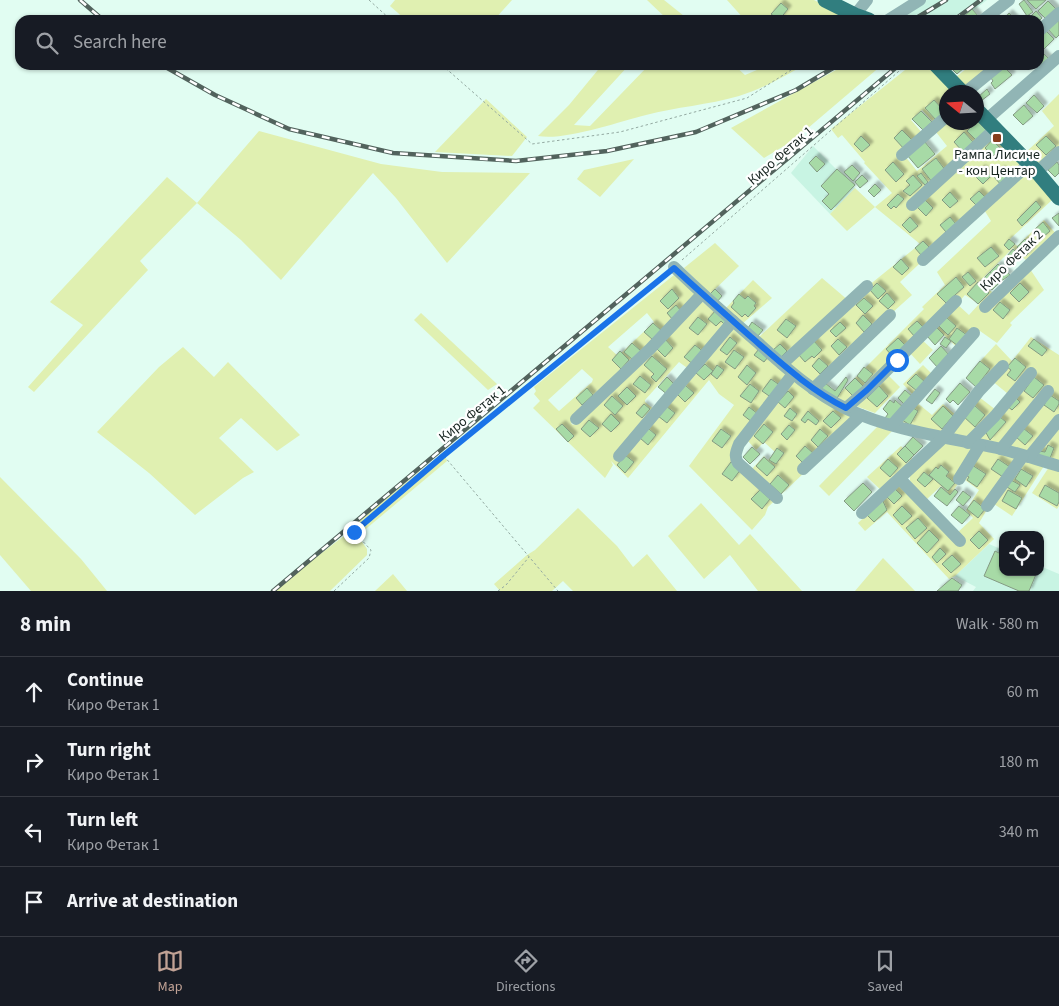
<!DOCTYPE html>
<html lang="en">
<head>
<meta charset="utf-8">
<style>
	:root { --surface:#171b24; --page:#20242c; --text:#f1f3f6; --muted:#9ea1a6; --line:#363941; --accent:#c1a295 }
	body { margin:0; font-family:"Source Sans 3",sans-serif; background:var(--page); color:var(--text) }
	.controls { position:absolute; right:15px; bottom:15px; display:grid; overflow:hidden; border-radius:10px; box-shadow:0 1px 4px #0004 }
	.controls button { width:45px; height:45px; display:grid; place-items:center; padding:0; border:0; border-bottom:1px solid var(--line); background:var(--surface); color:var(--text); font:25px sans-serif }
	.compass { position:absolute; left:939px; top:85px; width:45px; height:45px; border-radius:50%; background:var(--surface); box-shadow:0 1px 4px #0004; rotate:288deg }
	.stop { position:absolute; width:15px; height:15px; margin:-11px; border:4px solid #1a73e8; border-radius:50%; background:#fff }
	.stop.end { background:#1a73e8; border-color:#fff; box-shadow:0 1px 5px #0008 }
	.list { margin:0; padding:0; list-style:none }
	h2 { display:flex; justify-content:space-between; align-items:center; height:65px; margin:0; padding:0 20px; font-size:21px }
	h2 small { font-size:16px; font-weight:400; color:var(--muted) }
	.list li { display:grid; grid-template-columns:32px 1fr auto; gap:15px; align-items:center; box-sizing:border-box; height:70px; padding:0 20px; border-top:1px solid var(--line) }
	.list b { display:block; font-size:19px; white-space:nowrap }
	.list p { margin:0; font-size:16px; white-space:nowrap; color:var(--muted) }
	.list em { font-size:16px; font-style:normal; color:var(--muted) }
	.icon { flex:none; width:28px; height:28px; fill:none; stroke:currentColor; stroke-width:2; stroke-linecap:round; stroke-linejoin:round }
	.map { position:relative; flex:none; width:1059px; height:591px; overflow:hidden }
	.search { position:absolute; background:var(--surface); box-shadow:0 1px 4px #0004; left:15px; right:15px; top:15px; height:55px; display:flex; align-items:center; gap:12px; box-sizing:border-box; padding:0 18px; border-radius:15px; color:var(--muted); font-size:19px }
	.sheet { height:345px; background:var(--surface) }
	nav { display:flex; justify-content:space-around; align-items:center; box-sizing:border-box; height:70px; border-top:1px solid var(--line); background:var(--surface); font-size:14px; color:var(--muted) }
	nav a { display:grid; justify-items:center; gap:2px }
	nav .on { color:var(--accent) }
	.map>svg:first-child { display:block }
</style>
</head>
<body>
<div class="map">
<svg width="1059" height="591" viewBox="0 0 1059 591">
	<defs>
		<filter id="shadow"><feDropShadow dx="3.5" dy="-3.5" stdDeviation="1" flood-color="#0004"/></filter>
	</defs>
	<rect width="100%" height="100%" fill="#e1fdf2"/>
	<g fill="#c8f4e3">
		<path d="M920,0H987L961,20H891Z"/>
		<path d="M813,146L855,188L830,214L791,173Z"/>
		<path d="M989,544L1003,550V572H1040V566L1059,574V591H973L976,587L955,576Z"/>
	</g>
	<g fill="#e0f0b1" fill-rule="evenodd">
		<path d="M395,0H512L494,20H406L390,6Z"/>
		<path d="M647,0H664L689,20H668Z"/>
		<path d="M727,0H814L851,20H745Z"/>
		<path d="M602,65H629L574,125L590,126L649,65H734L745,75L769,65H804C783,77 762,89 739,96C708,105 676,107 646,115C618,122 564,141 538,136L569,105Z"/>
		<path d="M845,65H882L794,140L764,158L731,128Z"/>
		<path d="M915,65H928L955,92H946V114L935,124L922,110L911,120L923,134L904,155L917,171L947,146L936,132L946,122H976L977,115L994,137L1022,167L900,282L912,295L815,382L811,381L789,363L868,286L920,244L875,207L847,231L830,214L855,188L875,207L892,193L864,163L865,162L842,135L838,138L831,129L905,70Z"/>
		<path d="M971,65H995L967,88L956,77Z"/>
		<path d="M1059,94V148L1037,167L1025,153L1054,126L1042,111Z"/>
		<path d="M486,99L527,137L512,156L435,152Z"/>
		<path d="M259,131L381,164L442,172L530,173L447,263L396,198L373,173L281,280L241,240L197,203L140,261L148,270L34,392L28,387L83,325L50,302L167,177L197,203Z"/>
		<path d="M634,159L600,197L577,179L584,170Z"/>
		<path d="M1026,169L1052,200L1010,239L1017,246L1044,220L1058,236L1029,263L1013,248L979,282L1000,298L1030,269L1044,290L1010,323L1012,325L997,343L980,331L962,352L934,326L849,404L836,397L924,309L922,307L945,285L937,272L991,221L983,208ZM965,295L979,304L969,315L957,304Z"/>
		<path d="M715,243L739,266L710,294L684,268Z"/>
		<path d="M679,271L698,298L571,423L573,425L701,301L729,321L690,370L679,362L645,400V402L655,410L733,325L792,374L731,454L751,470L764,456L768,460L775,452L764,442L756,450L748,441L795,377L853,415L805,472L768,507L765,515L752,530L689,466L734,405L719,394L709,380L628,478L611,461L613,465L605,478L533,408L540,401L534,394L536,391L534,387ZM647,313L654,322L618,356L608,347ZM582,369L593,379L592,382L559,411L548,400Z"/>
		<path d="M822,278L849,301L782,358L759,337Z"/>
		<path d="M753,280L772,298L742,324L725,309Z"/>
		<path d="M421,313L497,384L488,390L414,320Z"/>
		<path d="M1031,337L1059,355V418L1030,454L976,439L1013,398L975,367L996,344L1012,361Z"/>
		<path d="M921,339L933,350L920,364L909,352Z"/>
		<path d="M183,347L214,377L228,362L300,435L277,451L241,418L219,438L254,472L243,478L195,515L149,473L97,432L159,367Z"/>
		<path d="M923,365L934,376L914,396L903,384Z"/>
		<path d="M887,374L900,387L875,413L856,406Z"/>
		<path d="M979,397L996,410L971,438L947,432Z"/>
		<path d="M915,401L932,415L943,404L957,416L941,434L899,423Z"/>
		<path d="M1059,424V462L1033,455Z"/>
		<path d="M879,425L894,429L829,496L819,486Z"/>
		<path d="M947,443L974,447L960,481L950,495L941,486L926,500L910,481V475L943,444Z"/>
		<path d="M901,446L917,463L883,492L867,477Z"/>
		<path d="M983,448L1018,458L979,523L994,539L955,576L949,579L887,512L865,531L858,523L900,484L955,535L973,518L966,510L979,490L965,480Z"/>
		<path d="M444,452L447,461L361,533L357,522Z"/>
		<path d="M1025,460L1044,466L1012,516L994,504Z"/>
		<path d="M1049,467L1059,470V506L1057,509L1032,493Z"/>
		<path d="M0,477L81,559L107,591H31L0,555Z"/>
		<path d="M701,503L739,545L750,534L802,591H758L730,555L704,579L668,536Z"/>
		<path d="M578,508L617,546L633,567L647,554L677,591H573L563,581L552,591H500L494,584L527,555L535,550Z"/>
		<path d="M353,529L367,549V555L330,591H272Z"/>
		<path d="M883,558L915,591H855Z"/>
		<path d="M393,574L407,591H375Z"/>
	</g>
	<g fill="#a7daa6" stroke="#849a83" filter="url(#shadow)">
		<path d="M1024,0L1033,12L1027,16L1019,4Z"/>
		<path d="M1027,0H1046L1036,9Z"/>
		<path d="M1048,1L1058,11L1048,21L1038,11Z"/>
		<path d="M781,3L788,9L779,20L771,14Z"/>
		<path d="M972,9L979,17L976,20H960Z"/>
		<path d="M1036,11L1042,18L1039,21L1027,20Z"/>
		<path d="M1009,13L1016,20H1003Z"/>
		<path d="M1059,20V35L1056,38L1047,28Z"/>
		<path d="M1044,29L1054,39L1044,49L1039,44V34Z"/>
		<path d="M1041,51L1051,61L1041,71L1035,65H1039V54Z"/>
		<path d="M954,65H964L965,67L957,74L951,68Z"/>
		<path d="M1002,65L1012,75L995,89L991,83L993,81L991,78Z"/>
		<path d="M987,89L990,94L981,101L978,97Z"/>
		<path d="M1034,95L1044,106L1037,113L1026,103Z"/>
		<path d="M934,100L945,112L936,120L925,108Z"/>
		<path d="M1024,105L1033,116L1023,125L1013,115Z"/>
		<path d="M921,111L932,122L923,130L912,119Z"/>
		<path d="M977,121L987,131L977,141L967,131Z"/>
		<path d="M902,130L913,141L905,150L894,138Z"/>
		<path d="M964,132L973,142L963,152L954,142Z"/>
		<path d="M861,136L870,145L862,152L854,144Z"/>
		<path d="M1046,136L1056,146L1046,155L1036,145Z"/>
		<path d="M992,140L1001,149L993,156L985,148Z"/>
		<path d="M924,141L935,154L918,168L907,155Z"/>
		<path d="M816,156L825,164L817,172L809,163Z"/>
		<path d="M936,158L946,171L932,182L922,169Z"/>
		<path d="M893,162L904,174L896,182L885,170Z"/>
		<path d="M1057,162L1059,165V173L1055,177L1048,170Z"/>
		<path d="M852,165L860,173L853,181L844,172Z"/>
		<path d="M982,168L991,176L983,184L974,175Z"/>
		<path d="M837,169L855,185L831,210L822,201L829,194L821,186Z"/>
		<path d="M1001,169L1010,178L1002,186L994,177Z"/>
		<path d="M921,173L928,182L925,185L917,176Z"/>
		<path d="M862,175L868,181L860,188L855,182Z"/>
		<path d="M913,175L922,185L910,196L903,191L910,185L906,181Z"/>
		<path d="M875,184L881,190L874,197L868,191Z"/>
		<path d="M979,191L986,198L977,206L970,199Z"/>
		<path d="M950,192L958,201L950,208L942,200Z"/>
		<path d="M898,194L904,199L896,208L894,206L891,209L887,205Z"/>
		<path d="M925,200L933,208L926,216L917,207Z"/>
		<path d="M1036,201L1041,207L1022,226L1017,220Z"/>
		<path d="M1059,213V226L1052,218Z"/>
		<path d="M910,217L918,226L910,233L902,225Z"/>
		<path d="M950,217L956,224L946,232L940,225Z"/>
		<path d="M1043,222L1050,231L1042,238L1035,229Z"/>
		<path d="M1009,239L1015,244L1009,250L1004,245Z"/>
		<path d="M1025,239L1033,248L1026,256L1017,247Z"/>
		<path d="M923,241L929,247L921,255L915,248Z"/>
		<path d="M991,247L999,256L985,267L977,258Z"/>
		<path d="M1013,249L1020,256L1014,262L1007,256Z"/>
		<path d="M901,259L909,268L902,275L893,267Z"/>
		<path d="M998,264L1010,275L1000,282L990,272Z"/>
		<path d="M968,272L976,281L970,286L962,277Z"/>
		<path d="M990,272L1000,282L992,290L982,280Z"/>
		<path d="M956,277L964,287L946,303L937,294Z"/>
		<path d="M978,282L989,293L978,304L967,294Z"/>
		<path d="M877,283L886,291L878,299L870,290Z"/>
		<path d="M1020,283L1029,292L1019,302L1010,293Z"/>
		<path d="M672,289L679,298L668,309L660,301Z"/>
		<path d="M715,289L722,296L717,302L709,295Z"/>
		<path d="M887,293L895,302L888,309L879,301Z"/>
		<path d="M739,294L745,299L748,296L756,303L754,306L756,308L748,317L745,314L742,317L731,307L734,303L733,301Z"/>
		<path d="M864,298L873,306L865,314L856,305Z"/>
		<path d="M1000,302L1010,310L1003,319L993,310Z"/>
		<path d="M676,305L682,312L673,320L667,313Z"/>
		<path d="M716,310L728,322L725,325L721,321L716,326L708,319Z"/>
		<path d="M863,315L872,324L864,332L856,323Z"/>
		<path d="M698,317L707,324L698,335L689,328Z"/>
		<path d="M946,317L956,326L948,335L938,325Z"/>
		<path d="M786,319L796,326L787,338L777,330Z"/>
		<path d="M917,321L924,328L915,337L908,329Z"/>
		<path d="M752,322L763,330L758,336L748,328Z"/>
		<path d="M840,322L846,328L836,337L830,331Z"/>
		<path d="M653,323L662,331L653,340L644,332Z"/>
		<path d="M936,327L944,335L935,345L927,336Z"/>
		<path d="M957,328L967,335L958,346L949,339Z"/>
		<path d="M730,337L737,343L727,355L720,350Z"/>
		<path d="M945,337L951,341L946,348L940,344Z"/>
		<path d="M898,338L905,345L893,357L886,349Z"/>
		<path d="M665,339L673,348L665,357L656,348Z"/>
		<path d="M838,339L847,347L839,355L831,346Z"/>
		<path d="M1034,339L1047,350L1042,356L1028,346Z"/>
		<path d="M813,340L822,350L814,358L812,356L805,362L798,354Z"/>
		<path d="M632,343L641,351L633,360L624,352Z"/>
		<path d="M780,344L787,351L781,357L773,350Z"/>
		<path d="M695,345L704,352L694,365L684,357Z"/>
		<path d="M941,346L950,356L938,368L929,358Z"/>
		<path d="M759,349L768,357L764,362L754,355Z"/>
		<path d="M734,350L744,357L735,369L725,362Z"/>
		<path d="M620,351L629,360L621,369L612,360Z"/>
		<path d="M652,356L667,369L656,382L651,377L654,374L644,365Z"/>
		<path d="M819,358L828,366L820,374L812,366Z"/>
		<path d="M1015,358L1026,367L1015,381L1007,375L1011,370L1007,367Z"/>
		<path d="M980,361L990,369L976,387L966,378Z"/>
		<path d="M705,364L713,371L704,380L696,373Z"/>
		<path d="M717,365L724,370L717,379L711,374Z"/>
		<path d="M747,365L756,373L747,385L738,377Z"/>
		<path d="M864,367L873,374L865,383L857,376Z"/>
		<path d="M916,374L925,382L917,391L907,383Z"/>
		<path d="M640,376L651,385L645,393L633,384Z"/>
		<path d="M667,377L676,386L668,395L658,387Z"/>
		<path d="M846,377L848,380L836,400L818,387L825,383L835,391Z"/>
		<path d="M1034,377L1044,385L1033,398L1024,391Z"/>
		<path d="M855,378L864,387L854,397L845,388Z"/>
		<path d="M771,379L781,386L772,398L762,391Z"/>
		<path d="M960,383L970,392L958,405L953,400L950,403L946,399Z"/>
		<path d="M750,384L759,391L751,403L740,396Z"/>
		<path d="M685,385L694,393L685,402L677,394Z"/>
		<path d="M879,386L888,396L877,407L867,398Z"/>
		<path d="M627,387L636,396L627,405L618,396Z"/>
		<path d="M587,388L593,395L582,405L576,398Z"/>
		<path d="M935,389L940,393L932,404L926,400Z"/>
		<path d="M905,390L913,397L905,405L898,398Z"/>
		<path d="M788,391L794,397L785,408L778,402Z"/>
		<path d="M1050,395L1059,401V404L1054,412L1044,405Z"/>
		<path d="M612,396L623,406L615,415L604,405Z"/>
		<path d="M1015,397L1020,402L1012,410L1007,406Z"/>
		<path d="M890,400L894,403L895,400L903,407L891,423L885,418L888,414L883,409Z"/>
		<path d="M644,404L650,409L642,418L636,413Z"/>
		<path d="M973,404L985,415L975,427L963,416Z"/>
		<path d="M666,406L675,413L667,423L658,416Z"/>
		<path d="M910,406L918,411L910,425L902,420Z"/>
		<path d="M943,406L953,416L942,429L931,419Z"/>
		<path d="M749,407L758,414L752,422L743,415Z"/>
		<path d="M790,408L797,414L792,421L784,416Z"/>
		<path d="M808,411L819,421L816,425L808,419L805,423L801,420Z"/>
		<path d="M833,411L841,418L831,428L823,421Z"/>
		<path d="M611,414L620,423L611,432L602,424Z"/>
		<path d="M999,416L1006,422L990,440L985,431Z"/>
		<path d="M589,420L599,428L590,437L581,429Z"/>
		<path d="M562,424L574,436L568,442L556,429Z"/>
		<path d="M764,424L773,432L763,444L754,436Z"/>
		<path d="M789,425L795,430L787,440L781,434Z"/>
		<path d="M648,428L656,435L648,445L640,438Z"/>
		<path d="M1023,428L1033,436L1025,445L1016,437Z"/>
		<path d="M721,429L731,436L722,448L712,441Z"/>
		<path d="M820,429L828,436L818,447L811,440Z"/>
		<path d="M913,437L923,446L914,455L905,446Z"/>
		<path d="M1048,445L1054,448L1049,461L1037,457L1039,451L1045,452Z"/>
		<path d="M805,446L813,453L803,463L796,456Z"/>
		<path d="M905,446L914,455L906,463L897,454Z"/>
		<path d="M752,447L760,454L750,464L743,457Z"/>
		<path d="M777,448L784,453L776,464L769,460Z"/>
		<path d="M625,455L634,462L625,473L617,465Z"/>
		<path d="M764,457L775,467L767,476L756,466Z"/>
		<path d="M888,459L898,468L890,477L880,468Z"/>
		<path d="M998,459L1010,467L1003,477L991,469Z"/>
		<path d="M731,462L741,469L732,481L722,474Z"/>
		<path d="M941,465L949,472L946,476L955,483L948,491L929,475L936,467L938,469Z"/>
		<path d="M972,465L986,474L977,487L967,480L969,477L965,475Z"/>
		<path d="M1021,469L1033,476L1026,487L1015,479Z"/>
		<path d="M924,472L933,479L925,487L917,480Z"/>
		<path d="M778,475L789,485L781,494L770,484Z"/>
		<path d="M1011,480L1020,485L1015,492L1007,487Z"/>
		<path d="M863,483L872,492L854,511L844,501Z"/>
		<path d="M1045,485L1059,493V502L1057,506L1039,496Z"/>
		<path d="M941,487L950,495L955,489L958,492L947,506L934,496Z"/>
		<path d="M895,489L902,496L894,504L887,497Z"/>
		<path d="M760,490L770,499L762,509L751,499Z"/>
		<path d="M1008,490L1022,498L1016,509L1002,501Z"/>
		<path d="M963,491L971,497L963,506L956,500Z"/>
		<path d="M882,499L887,510L874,522L866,514Z"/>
		<path d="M974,500L985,509L978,518L967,509Z"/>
		<path d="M902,506L912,516L902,525L893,515Z"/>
		<path d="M959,506L970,515L962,524L951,515Z"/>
		<path d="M918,518L927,528L915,539L906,528Z"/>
		<path d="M929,530L939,540L927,553L917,543Z"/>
		<path d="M979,531L988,540L979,549L970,540Z"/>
		<path d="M940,548L946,554L937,563L932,557Z"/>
		<path d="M995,551L1003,555V572H1037L1029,591H1019L984,576Z"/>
		<path d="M952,555L961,564L951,573L942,564Z"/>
		<path d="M952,578L962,585L958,591H937Z"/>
	</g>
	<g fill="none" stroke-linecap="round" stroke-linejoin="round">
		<g stroke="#93a9a1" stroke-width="1" stroke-dasharray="2.5 2.5" stroke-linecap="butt">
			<path d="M369,0L391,20"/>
			<path d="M442,65L532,144L620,132L747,98L799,65"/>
			<path d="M682,260L906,65"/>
			<path d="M444,456L558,591"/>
			<path d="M334,591L369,558L371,550L354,532L443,455L666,274"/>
			<path d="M498,591L506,585L529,557"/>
		</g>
		<g stroke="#91b5b5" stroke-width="12">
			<path d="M855,15L867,0"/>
			<path d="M888,20L920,0"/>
			<path d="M983,20L1009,0"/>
			<path d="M1039,31L1059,13"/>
			<path d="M966,92L999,65"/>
			<path d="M986,120L1059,56"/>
			<path d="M902,155L946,117"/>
			<path d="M1037,172L1059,152"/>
			<path d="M912,205L995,129"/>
			<path d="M923,260L1029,164"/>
			<path d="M674,267C701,293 728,317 756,341C784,366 812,392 847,409C894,431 946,437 997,448C1018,453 1038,460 1059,466"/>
			<path d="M985,307L1059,236"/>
			<path d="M782,364L867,286"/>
			<path d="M813,389L890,315"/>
			<path d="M846,408L867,390L956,301"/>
			<path d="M576,419L650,349L702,294"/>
			<path d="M892,425L974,333"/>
			<path d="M968,443L995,416L1031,373"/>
			<path d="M1001,449L1048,391"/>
			<path d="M619,456L733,321"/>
			<path d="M1029,457L1059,420"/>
			<path d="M803,469L861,415"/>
			<path d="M900,479L960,541"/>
			<path d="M959,479L980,445"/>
			<path d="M777,498L738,463C734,456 736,452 739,444L793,374"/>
			<path d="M987,506L1023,456"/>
			<path d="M862,513L943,438L979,391L1003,366"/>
		</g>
		<g stroke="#317e7f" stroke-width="15">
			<path d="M825,0L855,15L869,20"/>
			<path d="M936,65L962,92"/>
			<path d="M976,109L1037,172L1059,198"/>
		</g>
		<g stroke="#52635d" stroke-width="4.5">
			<g id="rail">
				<path d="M80,0L103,20"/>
				<path d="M913,20L946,0"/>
				<path d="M954,20L981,0"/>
				<path d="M162,65L215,95L289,129L393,153L516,161L607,151L696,132L796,90L838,65"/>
				<path d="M273,591L899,65"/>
			</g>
		</g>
		<use href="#rail" stroke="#fff" stroke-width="2.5" stroke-dasharray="8" stroke-linecap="butt"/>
	</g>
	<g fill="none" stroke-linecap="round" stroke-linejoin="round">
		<path stroke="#1a73e8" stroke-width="6" d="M354,532L443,456L674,268C699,291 725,314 751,337C781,363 810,390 846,408L867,390L897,360"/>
	</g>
	<rect fill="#863e1e" stroke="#fff" stroke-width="2" x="992" y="133" width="10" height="10" rx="2.5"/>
	<g text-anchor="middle" stroke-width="4.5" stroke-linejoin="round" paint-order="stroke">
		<g font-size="14" fill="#16231f" stroke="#fff">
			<text x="997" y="159">Рампа Лисиче<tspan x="997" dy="16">- кон Центар</tspan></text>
		</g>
		<g font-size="14" fill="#16231f" stroke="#fff">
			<text transform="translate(780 155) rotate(-41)" y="5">Киро Фетак 1</text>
			<text transform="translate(1011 260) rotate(-44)" y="5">Киро Фетак 2</text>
			<text transform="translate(472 413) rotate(-39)" y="5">Киро Фетак 1</text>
		</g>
	</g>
</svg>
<div class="controls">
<button><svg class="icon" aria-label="locate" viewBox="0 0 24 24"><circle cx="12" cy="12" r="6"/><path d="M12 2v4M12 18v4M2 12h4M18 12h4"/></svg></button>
</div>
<svg class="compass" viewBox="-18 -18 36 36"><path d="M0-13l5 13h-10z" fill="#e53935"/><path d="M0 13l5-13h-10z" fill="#9ea1a6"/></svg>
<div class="stop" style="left:897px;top:360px"></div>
<div class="stop end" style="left:354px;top:532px"></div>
<div class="search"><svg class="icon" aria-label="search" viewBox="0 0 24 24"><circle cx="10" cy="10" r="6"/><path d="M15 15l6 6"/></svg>Search here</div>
</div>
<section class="sheet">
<h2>8 min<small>Walk · 580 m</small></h2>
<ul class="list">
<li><svg class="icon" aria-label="ahead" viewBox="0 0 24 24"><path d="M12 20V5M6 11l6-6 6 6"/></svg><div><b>Continue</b><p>Киро Фетак 1</p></div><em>60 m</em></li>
<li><svg class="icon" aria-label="right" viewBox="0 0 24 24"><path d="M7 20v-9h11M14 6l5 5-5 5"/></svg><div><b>Turn right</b><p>Киро Фетак 1</p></div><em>180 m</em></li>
<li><svg class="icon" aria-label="left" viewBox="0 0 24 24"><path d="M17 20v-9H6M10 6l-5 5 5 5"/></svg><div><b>Turn left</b><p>Киро Фетак 1</p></div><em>340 m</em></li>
<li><svg class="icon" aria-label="arrive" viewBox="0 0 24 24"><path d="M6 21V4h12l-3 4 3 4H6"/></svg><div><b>Arrive at destination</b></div></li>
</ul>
</section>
<nav>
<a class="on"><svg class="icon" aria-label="map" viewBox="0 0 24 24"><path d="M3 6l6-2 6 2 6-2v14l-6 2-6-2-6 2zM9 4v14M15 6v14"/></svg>Map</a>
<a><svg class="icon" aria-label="directions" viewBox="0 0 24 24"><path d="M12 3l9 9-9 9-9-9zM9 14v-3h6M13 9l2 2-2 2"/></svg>Directions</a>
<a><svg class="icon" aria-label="saved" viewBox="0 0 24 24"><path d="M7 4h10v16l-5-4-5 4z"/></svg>Saved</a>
</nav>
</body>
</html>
